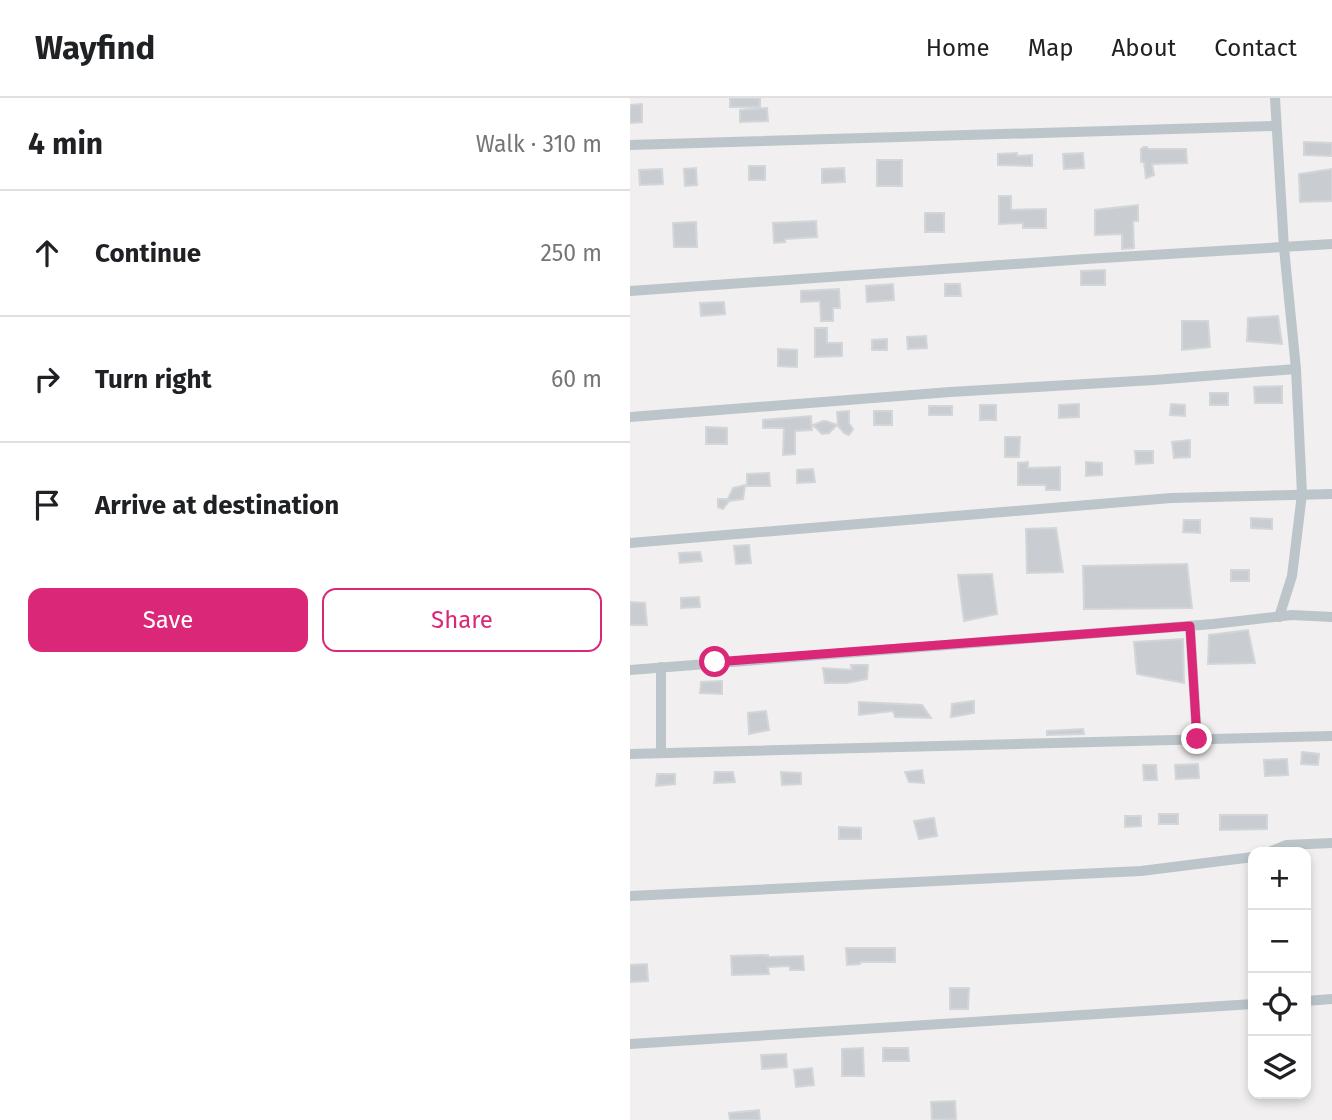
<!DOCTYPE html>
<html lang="en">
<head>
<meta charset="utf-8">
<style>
	:root { --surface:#fff; --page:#f6f6f6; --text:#202124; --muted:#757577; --line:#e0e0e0; --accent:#db2777 }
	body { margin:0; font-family:"Fira Sans",sans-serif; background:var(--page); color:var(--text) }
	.controls { position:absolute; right:21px; bottom:21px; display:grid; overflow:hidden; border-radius:14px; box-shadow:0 4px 10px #0003 }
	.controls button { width:63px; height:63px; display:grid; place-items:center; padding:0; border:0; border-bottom:2px solid var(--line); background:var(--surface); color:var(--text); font:35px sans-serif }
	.stop { position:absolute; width:21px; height:21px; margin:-16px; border:5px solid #db2777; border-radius:50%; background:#fff }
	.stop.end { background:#db2777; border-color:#fff; box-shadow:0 2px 7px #0008 }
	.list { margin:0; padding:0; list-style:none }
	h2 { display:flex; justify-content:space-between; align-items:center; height:91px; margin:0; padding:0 28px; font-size:30px }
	h2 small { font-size:23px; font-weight:400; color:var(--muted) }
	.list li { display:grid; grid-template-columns:46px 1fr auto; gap:21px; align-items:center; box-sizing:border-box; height:126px; padding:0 28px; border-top:2px solid var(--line) }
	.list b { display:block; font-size:26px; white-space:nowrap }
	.list em { font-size:23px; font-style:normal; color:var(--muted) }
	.actions { display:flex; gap:14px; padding:21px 28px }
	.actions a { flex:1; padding:16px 0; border:2px solid var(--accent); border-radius:14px; text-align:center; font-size:24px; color:var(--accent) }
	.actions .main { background:var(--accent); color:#fff }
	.icon { flex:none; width:38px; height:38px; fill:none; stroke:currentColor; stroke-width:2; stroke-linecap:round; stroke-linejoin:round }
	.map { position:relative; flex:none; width:702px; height:1022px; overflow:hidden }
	header { display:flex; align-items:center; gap:42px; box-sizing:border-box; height:98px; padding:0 35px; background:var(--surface); border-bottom:2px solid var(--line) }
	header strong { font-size:33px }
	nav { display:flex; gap:38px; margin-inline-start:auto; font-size:24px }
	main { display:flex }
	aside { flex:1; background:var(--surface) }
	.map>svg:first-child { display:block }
</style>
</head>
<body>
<header>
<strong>Wayfind</strong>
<nav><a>Home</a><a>Map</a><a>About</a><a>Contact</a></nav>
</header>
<main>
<aside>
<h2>4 min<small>Walk · 310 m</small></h2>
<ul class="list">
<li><svg class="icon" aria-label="ahead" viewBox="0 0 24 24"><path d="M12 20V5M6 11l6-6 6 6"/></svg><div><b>Continue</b></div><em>250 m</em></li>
<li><svg class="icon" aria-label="right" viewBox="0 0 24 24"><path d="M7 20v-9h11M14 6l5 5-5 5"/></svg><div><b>Turn right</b></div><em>60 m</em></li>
<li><svg class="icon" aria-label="arrive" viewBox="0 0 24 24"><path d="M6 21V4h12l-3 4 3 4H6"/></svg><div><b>Arrive at destination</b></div></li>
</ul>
<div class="actions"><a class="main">Save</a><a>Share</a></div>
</aside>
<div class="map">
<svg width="702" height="1022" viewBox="0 0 702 1022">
	<rect width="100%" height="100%" fill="#f1efef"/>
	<g fill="#c9cdd1" stroke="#d3d6d9" stroke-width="2">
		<rect x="100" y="0" width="30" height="9"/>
		<path d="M12,6V24L0,25V7Z"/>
		<path d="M137,10L138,23L110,24V12Z"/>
		<path d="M674,44L702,45V58L674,57Z"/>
		<path d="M514,49H517L518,51H556L557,65L522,66L524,77L516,80L514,64H511V51Z"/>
		<path d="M387,55V58L402,57V68L368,67V56Z"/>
		<path d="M453,55L454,70L434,71L433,56Z"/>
		<rect x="247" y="62" width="25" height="26"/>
		<rect x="119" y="68" width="16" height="14"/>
		<path d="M66,70L67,87L55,88L54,71Z"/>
		<path d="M214,70L215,84L192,85V71Z"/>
		<path d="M32,71L33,86L10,87L9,72Z"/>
		<path d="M702,71V103L670,104L669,76Z"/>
		<path d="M369,98H381V112L416,111V130H393V125L369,126Z"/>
		<path d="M508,107V123H503L504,150L492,151V136L465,137V112Z"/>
		<rect x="295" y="115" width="19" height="19"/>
		<path d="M186,123L187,139L155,141V144L144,145L143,125Z"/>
		<path d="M66,124L67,149H44L43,125Z"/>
		<path d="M475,172V187H451V173Z"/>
		<path d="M263,186L264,202L237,204L236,188Z"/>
		<path d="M315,186H330L331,198H315Z"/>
		<path d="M209,191L210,210H203V223H191L190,203L171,204V193Z"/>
		<path d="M94,204L95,216L71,218L70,205Z"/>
		<path d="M648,218L652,246L617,243L618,220Z"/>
		<path d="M552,223H578L580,249L552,252Z"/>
		<path d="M185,230H197V245H212V258L185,259Z"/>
		<path d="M296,238L297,250L278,251L277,239Z"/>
		<path d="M257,241V252H242V242Z"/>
		<path d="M148,251L167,252V269L148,268Z"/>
		<path d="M652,288V305H625L624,289Z"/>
		<rect x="580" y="295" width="18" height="12"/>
		<path d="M449,306V319L429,320V307Z"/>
		<path d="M541,306L555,307V318L540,317Z"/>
		<rect x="350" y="307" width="16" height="15"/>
		<rect x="299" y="308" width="23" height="9"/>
		<path d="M219,313V325L223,331L219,337L214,335L208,328L207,314Z"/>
		<rect x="244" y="313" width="18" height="14"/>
		<path d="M181,318L182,332L165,333V356L153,357L154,330H133V322Z"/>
		<path d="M193,323H196L207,327L199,335L192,336L183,327Z"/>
		<path d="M76,329L97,330V346H76Z"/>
		<path d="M375,339H390L389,359H375Z"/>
		<path d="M560,342V359L544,360L542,344Z"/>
		<path d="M505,353H523V365L506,366Z"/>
		<path d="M398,364V370L430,369V392H416V387H388V365Z"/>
		<path d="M456,364L472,365V377L456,378Z"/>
		<path d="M183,371L185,384L167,385V372Z"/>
		<path d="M139,375L140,388H117V376Z"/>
		<path d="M115,387L113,401L99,403L93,411L88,409V401H98L103,390Z"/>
		<path d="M621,420L642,421V431L621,430Z"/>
		<path d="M554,422H570V435L553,434Z"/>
		<path d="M426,430L433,474L397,475L396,431Z"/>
		<path d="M119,447L121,465L106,466L104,448Z"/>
		<path d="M70,454L72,463L50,465L49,455Z"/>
		<path d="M557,466L562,510L454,511L453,468Z"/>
		<rect x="601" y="472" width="18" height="11"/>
		<path d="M362,476L367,516L334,523L328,477Z"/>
		<path d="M69,499L70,509L51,510V500Z"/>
		<path d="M0,504L15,505L17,527H0Z"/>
		<path d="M618,532L625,565L578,566L579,537Z"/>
		<path d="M553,541L554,585L507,576L504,544Z"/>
		<path d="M221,567H238L237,581L217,585H195L193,570L222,572Z"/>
		<path d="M92,583V596L70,595L71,584Z"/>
		<path d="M344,603V615L321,619L322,606Z"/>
		<path d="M229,604L292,607L301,620L265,619L263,613L229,617Z"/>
		<path d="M136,613L139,632L119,636L118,615Z"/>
		<path d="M453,631L454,636L417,637V633Z"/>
		<path d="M672,654L689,656L688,667L671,666Z"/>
		<path d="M657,661L658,677L635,678L634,662Z"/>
		<path d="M568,666L569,680L546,681L545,667Z"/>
		<path d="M513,667H526L527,682H514Z"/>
		<path d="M292,672L294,685L279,684L275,674Z"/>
		<path d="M85,674H103L105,684L84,685Z"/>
		<path d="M151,674L171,675V686L152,687Z"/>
		<path d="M27,676H45V686L26,688Z"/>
		<rect x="529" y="716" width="19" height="10"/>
		<path d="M590,717H637V731L590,732Z"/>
		<path d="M495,718H511V728L495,729Z"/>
		<path d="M304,720L307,738L289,741L284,723Z"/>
		<path d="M209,729L231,730V741H209Z"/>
		<path d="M216,850H265V864H230V866L217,867Z"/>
		<path d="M138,857V859L173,858L174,872H160V868L138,869L139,876L102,877L101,858Z"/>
		<path d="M17,866L18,883L0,884V867Z"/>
		<path d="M320,890H339L338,911H320Z"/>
		<path d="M233,950L234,978H212V951Z"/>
		<path d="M253,950H278L279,963H253Z"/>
		<path d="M156,956L157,969L132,971L131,957Z"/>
		<path d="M182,970L184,987L166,989L164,972Z"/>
		<path d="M325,1003L326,1021L302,1022L301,1004Z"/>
		<path d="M129,1012L130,1022H100L99,1015Z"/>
	</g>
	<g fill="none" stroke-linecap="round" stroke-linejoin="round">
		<g stroke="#bcc5ca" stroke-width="10">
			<path d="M645,0L654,150L666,271L672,396L662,478L649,519"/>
			<path d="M0,47L646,28"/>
			<path d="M0,193L456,161L702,146"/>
			<path d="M0,319L320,294L524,282L666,271"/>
			<path d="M0,445L541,400L702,396"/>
			<path d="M560,528L567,641"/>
			<path d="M31,569V655"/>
			<path d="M0,572L583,526L662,517L702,519"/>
			<path d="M0,656L702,638"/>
			<path d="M639,754L656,747L702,745"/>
			<path d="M0,798L511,773L623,759"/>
			<path d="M676,903L702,901"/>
			<path d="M0,946L623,906"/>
		</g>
	</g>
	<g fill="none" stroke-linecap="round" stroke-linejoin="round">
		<path stroke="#db2777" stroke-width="9" d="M85,564L560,528L567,641"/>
	</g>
</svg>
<div class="controls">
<button>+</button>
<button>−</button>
<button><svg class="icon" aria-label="locate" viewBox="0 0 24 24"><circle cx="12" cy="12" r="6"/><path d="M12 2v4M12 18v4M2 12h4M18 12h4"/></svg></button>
<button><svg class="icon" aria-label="layers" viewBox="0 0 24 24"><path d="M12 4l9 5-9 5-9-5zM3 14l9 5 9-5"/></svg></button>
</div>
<div class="stop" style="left:85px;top:564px"></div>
<div class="stop end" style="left:567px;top:641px"></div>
</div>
</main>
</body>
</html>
